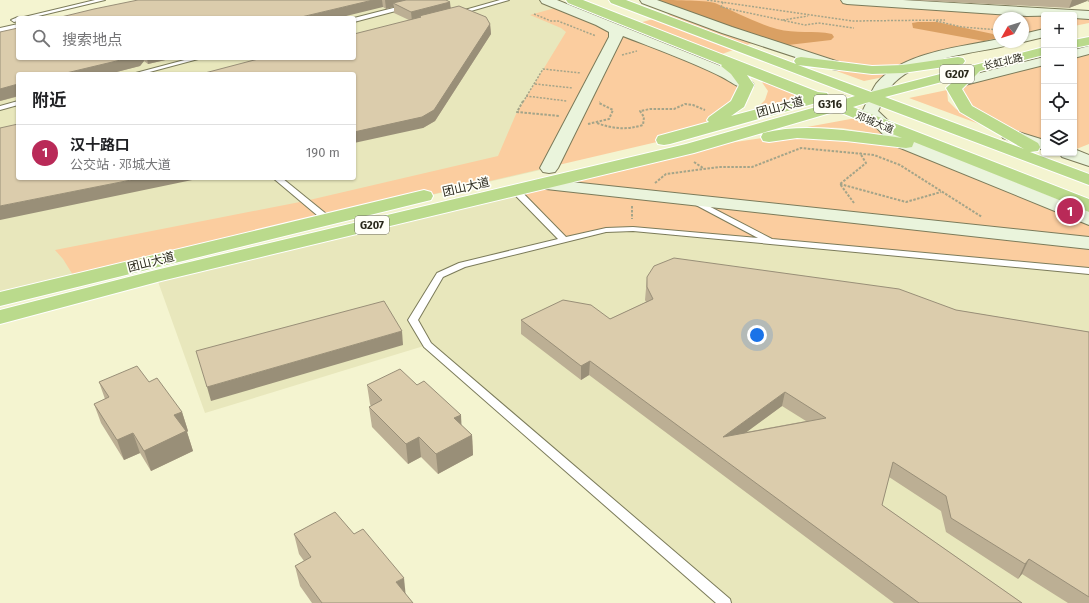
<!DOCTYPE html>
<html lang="zh">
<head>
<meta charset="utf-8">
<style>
	:root { --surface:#fff; --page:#f6f6f6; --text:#202124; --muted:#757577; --line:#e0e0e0; --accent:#b92a58 }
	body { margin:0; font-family:"Fira Sans","Noto Sans SC",sans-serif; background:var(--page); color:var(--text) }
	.controls { position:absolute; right:12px; top:12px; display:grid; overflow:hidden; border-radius:4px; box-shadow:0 1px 3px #0004 }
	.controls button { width:36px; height:36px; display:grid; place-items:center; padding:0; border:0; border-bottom:1px solid var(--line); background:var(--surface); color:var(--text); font:20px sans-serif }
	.compass { position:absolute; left:993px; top:12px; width:36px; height:36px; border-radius:50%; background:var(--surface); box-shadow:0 1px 3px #0004; rotate:231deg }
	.you { position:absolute; left:757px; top:335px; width:14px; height:14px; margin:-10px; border:3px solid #fff; border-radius:50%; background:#1a73e8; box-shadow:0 0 0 6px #1a73e833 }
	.badge { display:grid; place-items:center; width:26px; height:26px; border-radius:50%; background:var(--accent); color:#fff; font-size:13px; font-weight:700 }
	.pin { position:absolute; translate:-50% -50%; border:2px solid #fff; box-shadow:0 1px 4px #0006 }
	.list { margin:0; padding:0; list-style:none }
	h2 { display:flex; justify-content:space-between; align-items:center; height:52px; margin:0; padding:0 16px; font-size:17px }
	h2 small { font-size:13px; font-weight:400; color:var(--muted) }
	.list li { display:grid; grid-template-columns:26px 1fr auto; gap:12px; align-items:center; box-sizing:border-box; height:56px; padding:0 16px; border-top:1px solid var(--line) }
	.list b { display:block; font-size:15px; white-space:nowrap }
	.list p { margin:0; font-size:13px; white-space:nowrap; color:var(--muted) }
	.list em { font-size:13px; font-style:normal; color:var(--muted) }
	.icon { flex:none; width:22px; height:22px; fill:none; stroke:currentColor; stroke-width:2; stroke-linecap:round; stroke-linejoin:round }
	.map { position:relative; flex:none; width:1089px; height:603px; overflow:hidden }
	.search { position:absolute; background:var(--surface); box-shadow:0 1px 3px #0004; left:16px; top:16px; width:340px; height:44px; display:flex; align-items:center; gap:10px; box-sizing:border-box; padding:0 14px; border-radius:4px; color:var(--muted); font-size:15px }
	.panel { position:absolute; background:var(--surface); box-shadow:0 1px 3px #0004; left:16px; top:72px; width:340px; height:108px; border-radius:4px }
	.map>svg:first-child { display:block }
</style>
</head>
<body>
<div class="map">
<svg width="1089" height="603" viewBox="0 0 1089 603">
	<rect width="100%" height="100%" fill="#f4f4d0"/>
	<g fill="#e8e7bc" fill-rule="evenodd">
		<path d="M142,0H546L597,20L549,168L327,219L0,299V31L18,58H354V18H60ZM18,74H354V178H18Z"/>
		<path d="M543,184L1089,243V603H725L427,345L205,413L156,276Z"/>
	</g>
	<g fill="#fbcd9f">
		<path d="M646,0H847L1089,15V23L1074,26V15H1044V33L1023,38V18H999V42L903,69L837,66L758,41L700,62L747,85L717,119L674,138L327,219L76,280L63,259L55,250L305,201L498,156L516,114L566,32L561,28L530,15L562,6L615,30L677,12Z"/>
		<path d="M1089,50V144L1074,150V54Z"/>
		<path d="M1044,61V145L966,109L954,88Z"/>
		<path d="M831,69L872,74H899L864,81Z"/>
		<path d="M759,78L803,97L755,110L765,100L768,91Z"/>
		<path d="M947,90L948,101L956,109L982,125L909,98Z"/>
		<path d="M856,118L907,138L841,128L807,127Z"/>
		<path d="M797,133L899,141L1089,219V271L633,229L606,230L564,240L515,190L688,149Z"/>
	</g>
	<g fill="#daa063">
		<path d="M656,0C669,0 704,0 715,3C734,11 755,23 777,29C795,34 814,30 832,34L834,37L831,40L788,45L777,43Z"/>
		<path d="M918,22H937L993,34L997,38L984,41L913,28L912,23Z"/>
	</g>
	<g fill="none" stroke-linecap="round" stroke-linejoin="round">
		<g stroke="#7b7b5a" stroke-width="2">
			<g id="lane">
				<path d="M95,0H105L30,18H20Z"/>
				<path d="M500,0H509L457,15L454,13Z"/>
				<path d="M405,5L408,7L407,8L354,22V18Z"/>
				<path d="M18,17L20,18H18V21L14,22L11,20Z"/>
				<path d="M192,58H202L142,74H132Z"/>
				<path d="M18,101V105L0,110V106Z"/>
				<path d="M273,178H282L330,217L331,219L330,221H324Z"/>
				<path d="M512,188H518L566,237L606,228L633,227L758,238L694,204L693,202L694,200H697L772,239L1089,268V274L633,231L606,232L465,267L443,277L418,320L431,343L730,599L731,603H716L424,347L408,320L437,273L459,263L558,239L512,192Z"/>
			</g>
		</g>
		<g stroke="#7b7b5a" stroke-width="2">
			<path id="street" d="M18,24V30L0,34V28Z"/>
		</g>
		<g stroke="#7b7b5a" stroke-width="2">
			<g id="secondary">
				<path d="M540,0H557L733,71L752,82L754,85L752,88C741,91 732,82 722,77C690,61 656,49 623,36L558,168L555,172L549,173L543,172L540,168L609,37V32L596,25L542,3Z"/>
				<path d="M640,0H657L732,27L842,63L844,66L842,69L837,70L832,69L722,33L642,3Z"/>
				<path d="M841,0H903L1089,11V19L1074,18V15L1027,16L847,4L843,3Z"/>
				<path d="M1044,29V37L1023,42V34Z"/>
				<path d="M999,39V42H1011L1009,45C973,54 912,57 889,89C884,95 882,104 878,111L905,137L1089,212V225L893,145L862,112C867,103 870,93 876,84C902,52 961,47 999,39Z"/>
				<path d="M1089,46V54L1074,58V50Z"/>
				<path d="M1044,57V65L961,86L956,85L954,82L956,79Z"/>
				<path d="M1009,129L1044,140V150L1003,138L1001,134L1003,130Z"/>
				<path d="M1074,149L1089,155V166L1062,157L1059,153H1074Z"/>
				<path d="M543,179L1089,237V249L537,188L534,184L537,180Z"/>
			</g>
		</g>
		<g stroke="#fff" stroke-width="2">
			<g id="highway">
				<path d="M566,0H583L818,92L827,93L829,97L839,101L855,96L611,3L609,0H626L796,64L794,61L796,58L801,57L872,66L903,65L958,57L963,58L965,61L963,64L958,65L903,73L872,74L798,65L871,92L1044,47V55L980,71L962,89L972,106L1038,143L1040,147L1038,151L1030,152L1089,174V185L869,102L853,107L1089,199V212L914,142L912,147L906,148L846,141L797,138L769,142L763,141L761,137L763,133C808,122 857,132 902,138L837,111L694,153L161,281L0,324V310L156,270L686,144L823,105L816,103L670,144L664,145L658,144L656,140L658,136L709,122L707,120L709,117L731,101L739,85L731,74L721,66L722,65L568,3ZM747,75L802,97L731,116L744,107L754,85ZM957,78L946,88L960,112L1024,149L885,97Z"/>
				<path d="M1089,37V45L1074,48V40Z"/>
				<path d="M424,190L431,192L433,196L431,200L0,306V292Z"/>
			</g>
		</g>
		<g stroke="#a4a489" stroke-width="1.5" stroke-dasharray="2 1.5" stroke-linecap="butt">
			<path d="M707,0L852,21L945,20"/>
			<path d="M723,2L721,7L805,25L818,23L854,28"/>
			<path d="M534,14L551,21H558L596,36"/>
			<path d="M783,20L808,16"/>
			<path d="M936,21L962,27L999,30"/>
			<path d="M622,55L637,51"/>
			<path d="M535,84L573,88"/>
			<path d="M526,96L567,101"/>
			<path d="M523,102L543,69L581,73"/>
		</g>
		<g stroke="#a4a489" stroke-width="2" stroke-dasharray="2.5 1.5" stroke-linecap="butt">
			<path d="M523,101L517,112L560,116"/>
			<path d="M597,123C613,129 627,130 643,125L644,117L640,111L650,109H674L685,104L693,105L705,110"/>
			<path d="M588,124L609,119L613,110L599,103L600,102"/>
			<path d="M694,162L703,168"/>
			<path d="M655,183L666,174L719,167H752L801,148L874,155L900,165L982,217"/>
			<path d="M840,184L906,202L941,192"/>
			<path d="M854,203L840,184L866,163L860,153"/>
			<path d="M632,206V219"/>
		</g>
		<use href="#lane" fill="#fff" fill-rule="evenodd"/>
		<use href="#street" fill="#fff" fill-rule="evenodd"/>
		<use href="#secondary" fill="#eaf4dc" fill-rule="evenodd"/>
		<use href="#highway" fill="#bada8c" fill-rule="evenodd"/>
	</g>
	<g fill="#bcaf94" fill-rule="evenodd">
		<path d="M138,0H446L451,8L490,24L491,34L435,121L423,128L409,20L394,13V7L386,9L383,7Z"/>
		<path d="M911,0H1089V2L1087,1L1069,8Z"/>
		<path d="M0,32L18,58H174L148,64L144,61L140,66L0,101Z"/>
		<path d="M647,277L956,310L1089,332V603H1068L1022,574L1018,579L946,532L941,511L889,477L882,505L1022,603H894L589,375L581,380L521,334V320L610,319L646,302L645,300ZM782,406L806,421L746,432Z"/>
		<path d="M99,382H149L182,412L188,431L187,432L193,451L151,471L140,453L124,460L101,423L94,404L105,399Z"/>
		<path d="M367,385H417L461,415V425L472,435L473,455L438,474L421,457L408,464L372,427L369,407L371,406L370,404Z"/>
		<path d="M294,534L406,595L413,603H312L300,586L295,566L304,561L299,554Z"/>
	</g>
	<g fill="#998f78">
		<path d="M373,0H382L383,7L338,18H297Z"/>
		<path d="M385,0H421L393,3L394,7L386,9Z"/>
		<path d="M1072,0H1087V1L1069,8Z"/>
		<path d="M450,2L451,11L421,17L419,16L420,19L412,21L411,12Z"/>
		<path d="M490,24L491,34L435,121L423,128L354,143V132Z"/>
		<path d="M129,58H143L144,61L140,66L109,74H62Z"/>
		<path d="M147,58H174L148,64Z"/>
		<path d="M18,84V96L0,101V89Z"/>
		<path d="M141,178H201L197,179L0,220V206Z"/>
		<path d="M402,331L403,345L211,401L207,387Z"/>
		<path d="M590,361L589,375L581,380V366Z"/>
		<path d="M785,392L782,406L721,451L723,437Z"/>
		<path d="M182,412L188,431L187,432L193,451L151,471L144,451L174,415Z"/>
		<path d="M461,415L462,435L454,418Z"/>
		<path d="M133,433L140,453L124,460L117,440Z"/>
		<path d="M472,435L473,455L438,474L436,454Z"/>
		<path d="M419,437L421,457L408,464L406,444Z"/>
		<path d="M1029,559L1022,574L1018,579L1025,564Z"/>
		<path d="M404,578L406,598L396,582Z"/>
	</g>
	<g fill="#dbccac" stroke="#998f78" fill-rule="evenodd">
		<path d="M138,0H373L297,18H57L94,9Z"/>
		<path d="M406,0H446L450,2L411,12L393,3Z"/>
		<path d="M459,6L486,17L490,24L434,110L422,117L354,132V74H201L262,58H354V34L421,17L419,16Z"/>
		<path d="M18,28V58H129L62,74H18V84L0,89V32Z"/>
		<path d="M18,124V178H141L0,206V128Z"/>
		<path d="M674,258L899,289L956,310L1089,332V597L1029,559L1025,564L951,518L946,496L893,462L882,505L1022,603H919L590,361L581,366L521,320L563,300L591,305L610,319L653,299L647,287V277L654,266ZM785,392L826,418L723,437Z"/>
		<path d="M384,301L402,331L207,387L196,351Z"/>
		<path d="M137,366L149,382L157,378L182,412L174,415L186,431L144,451L133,433L117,440L94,404L109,397L99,382Z"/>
		<path d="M400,369L417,385L424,381L461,415L454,418L472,435L436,454L419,437L406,444L369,407L382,400L367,385Z"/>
		<path d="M335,512L354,534L363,529L404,578L396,582L413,603H322L295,566L311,557L294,534Z"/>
	</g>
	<g text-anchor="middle" stroke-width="3.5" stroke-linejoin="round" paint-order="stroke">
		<g font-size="10" fill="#2a291c" stroke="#fffff8">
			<text transform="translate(1003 61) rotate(-13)" y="4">长虹北路</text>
			<text transform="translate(875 122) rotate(22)" y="4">邓城大道</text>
		</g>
		<g fill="#fffff8" stroke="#6a695e" stroke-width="1">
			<rect x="940" y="65" width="34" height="18" rx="3"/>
			<rect x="814" y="95" width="32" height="18" rx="3"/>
			<rect x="355" y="216" width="34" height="18" rx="3"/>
		</g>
		<g font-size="11" font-weight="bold" fill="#2a291c">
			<text x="957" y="78">G207</text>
			<text x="830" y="108">G316</text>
			<text x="372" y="229">G207</text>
		</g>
		<g font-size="12" fill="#2a291c" stroke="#fffff8">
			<text transform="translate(780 107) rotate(-15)" y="4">团山大道</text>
			<text transform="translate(466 187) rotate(-13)" y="4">团山大道</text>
			<text transform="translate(151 262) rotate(-14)" y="4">团山大道</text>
		</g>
	</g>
</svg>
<div class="controls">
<button>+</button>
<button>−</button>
<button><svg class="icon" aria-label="locate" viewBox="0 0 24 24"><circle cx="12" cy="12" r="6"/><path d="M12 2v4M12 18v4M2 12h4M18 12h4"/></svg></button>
<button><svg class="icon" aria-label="layers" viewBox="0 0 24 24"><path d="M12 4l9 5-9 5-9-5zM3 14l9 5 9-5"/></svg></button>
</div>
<svg class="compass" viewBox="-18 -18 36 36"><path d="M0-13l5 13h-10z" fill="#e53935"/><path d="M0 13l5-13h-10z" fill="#757577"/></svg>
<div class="you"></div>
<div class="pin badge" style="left:1070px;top:211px">1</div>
<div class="search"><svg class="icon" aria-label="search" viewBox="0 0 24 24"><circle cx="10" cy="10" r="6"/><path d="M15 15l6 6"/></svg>搜索地点</div>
<section class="panel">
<h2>附近<small></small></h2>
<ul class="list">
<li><span class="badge">1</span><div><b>汉十路口</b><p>公交站 · 邓城大道</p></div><em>190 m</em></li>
</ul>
</section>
</div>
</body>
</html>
